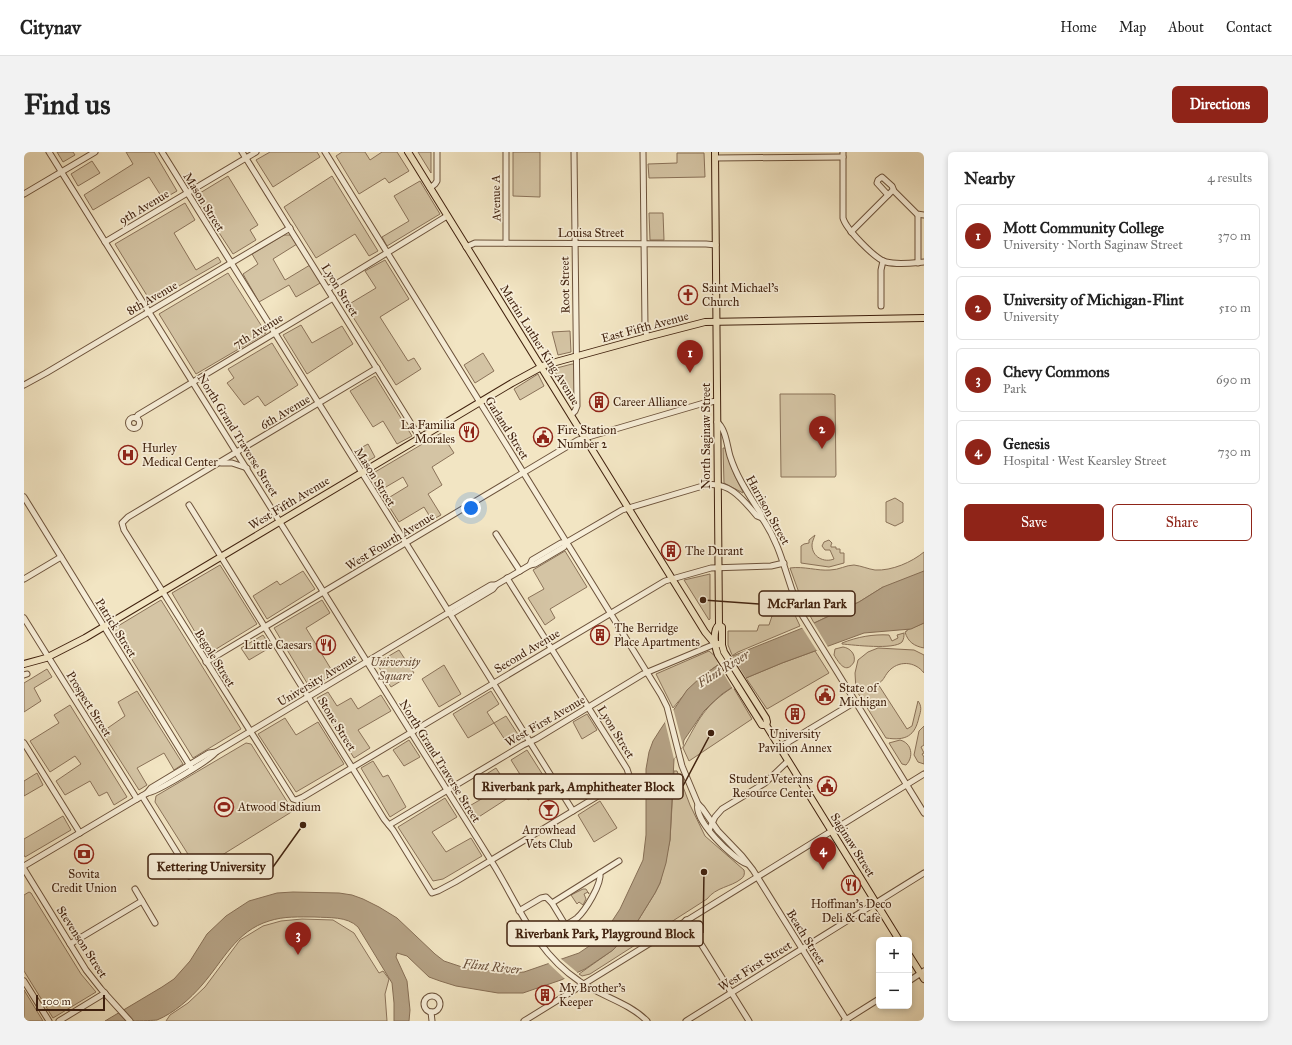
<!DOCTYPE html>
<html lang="en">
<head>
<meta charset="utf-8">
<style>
	:root { --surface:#fff; --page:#f2f2f2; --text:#222; --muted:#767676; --line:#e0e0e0; --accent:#8f2418 }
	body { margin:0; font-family:"IM FELL Great Primer",serif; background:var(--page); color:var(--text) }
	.controls { position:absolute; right:12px; bottom:12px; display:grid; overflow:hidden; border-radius:6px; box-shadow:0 2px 6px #0003 }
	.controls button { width:36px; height:36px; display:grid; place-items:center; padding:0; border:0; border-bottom:1px solid var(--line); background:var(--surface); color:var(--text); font:20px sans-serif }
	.scale { position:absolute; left:12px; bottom:10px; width:69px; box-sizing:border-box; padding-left:4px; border:2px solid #40210e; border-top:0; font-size:11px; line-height:14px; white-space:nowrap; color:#40210e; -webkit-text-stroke:3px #f7eed8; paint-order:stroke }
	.you { position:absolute; left:447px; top:356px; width:14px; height:14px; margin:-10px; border:3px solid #fff; border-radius:50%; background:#1a73e8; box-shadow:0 0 0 6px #1a73e833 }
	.badge { display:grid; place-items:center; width:26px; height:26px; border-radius:50%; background:var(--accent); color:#fff; font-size:13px; font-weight:700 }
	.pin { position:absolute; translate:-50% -33px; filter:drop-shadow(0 1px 2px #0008) }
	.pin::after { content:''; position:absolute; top:21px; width:14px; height:12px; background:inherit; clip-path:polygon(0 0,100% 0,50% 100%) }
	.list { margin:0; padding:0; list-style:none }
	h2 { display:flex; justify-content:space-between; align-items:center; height:52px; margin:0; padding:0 16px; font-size:17px }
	h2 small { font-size:13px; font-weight:400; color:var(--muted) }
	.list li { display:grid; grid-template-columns:26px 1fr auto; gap:12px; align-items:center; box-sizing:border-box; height:64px; margin:0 8px 8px; padding:0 8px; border:1px solid var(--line); border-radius:6px }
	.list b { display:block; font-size:15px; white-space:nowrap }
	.list p { margin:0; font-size:13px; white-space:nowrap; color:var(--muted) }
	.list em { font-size:13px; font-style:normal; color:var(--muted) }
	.actions { display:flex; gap:8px; padding:12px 16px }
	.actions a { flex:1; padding:9px 0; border:1px solid var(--accent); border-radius:6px; text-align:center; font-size:14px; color:var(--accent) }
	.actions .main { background:var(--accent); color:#fff }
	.map { position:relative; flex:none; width:900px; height:869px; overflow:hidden; border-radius:6px }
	header { display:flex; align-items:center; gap:24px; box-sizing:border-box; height:56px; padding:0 20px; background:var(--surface); border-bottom:1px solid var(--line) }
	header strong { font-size:19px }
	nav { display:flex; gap:22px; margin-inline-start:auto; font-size:14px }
	.intro { display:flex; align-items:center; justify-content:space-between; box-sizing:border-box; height:96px; padding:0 24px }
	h1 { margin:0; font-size:28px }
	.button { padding:10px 18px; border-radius:6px; background:var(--accent); color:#fff; font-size:14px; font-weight:700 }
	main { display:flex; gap:24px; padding:0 24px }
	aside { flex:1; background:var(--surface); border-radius:6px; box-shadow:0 2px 6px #0003 }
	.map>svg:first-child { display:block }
</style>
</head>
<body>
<header>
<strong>Citynav</strong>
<nav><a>Home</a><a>Map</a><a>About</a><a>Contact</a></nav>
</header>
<div class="intro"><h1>Find us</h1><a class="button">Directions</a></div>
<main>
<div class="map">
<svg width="900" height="869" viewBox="0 0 900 869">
	<rect width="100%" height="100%" fill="#f2e5c3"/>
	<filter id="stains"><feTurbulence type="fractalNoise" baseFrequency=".005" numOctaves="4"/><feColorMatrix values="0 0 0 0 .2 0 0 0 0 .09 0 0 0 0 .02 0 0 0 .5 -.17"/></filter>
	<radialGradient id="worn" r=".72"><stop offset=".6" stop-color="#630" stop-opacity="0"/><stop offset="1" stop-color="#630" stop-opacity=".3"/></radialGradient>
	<g fill="#d4c4a4" stroke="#8a7259">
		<path d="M33,0H49L51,3L39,10Z"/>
		<path d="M102,0H130L153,39L139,47L125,25L69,58L60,43L109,12Z"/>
		<path d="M246,0H293L296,5L249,35L232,8Z"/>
		<path d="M318,0H341L346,8L358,0H373L385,19L365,31L361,26L335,42L312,4Z"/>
		<path d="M394,0H407V21Z"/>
		<path d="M489,0H516V45L489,44Z"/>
		<path d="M653,1H680L681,25L625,26L624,12L653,11Z"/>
		<path d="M68,9L76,21L54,34L47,22Z"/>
		<path d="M204,24L234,73L226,78L232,88L209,102L171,44Z"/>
		<path d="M308,24L354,99L345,104L331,82L292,106L260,55Z"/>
		<path d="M396,29L416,62L363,94L358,85L385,69L370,44Z"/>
		<path d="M161,51L171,68L150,81L172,118L194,105L197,110L127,150L91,92Z"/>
		<path d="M625,61H639L640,88H626Z"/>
		<path d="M260,83H267L273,92L249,107L261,128L286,113L298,130L272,145L265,133L235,150L219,122L234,112L228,102Z"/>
		<path d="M361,108L385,147L356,165L384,209L390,206L397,217L372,233L322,154L352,136L341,119Z"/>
		<path d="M204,121L242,181L172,222L135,162Z"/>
		<path d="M277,173L288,191L318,174L329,192L283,222L259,183Z"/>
		<path d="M546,179L547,200L534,203L528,180Z"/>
		<path d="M248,191L274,233L241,254L234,244L220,253L203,231L210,226L204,217Z"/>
		<path d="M459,201L470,219L451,231L440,213Z"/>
		<path d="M548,212H550L551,251L529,217Z"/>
		<path d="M514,222L520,234L496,248L490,237Z"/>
		<path d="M351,224L388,284L373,292L359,269L349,275L326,239Z"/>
		<path d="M756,242H808L811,243L812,323L811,325H757Z"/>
		<path d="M417,281L430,301L408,315L418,333L404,342L417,363L408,368L400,355L375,370L361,348L384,334L379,325L355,339L346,323Z"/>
		<path d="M344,292L351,305L339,312L331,299Z"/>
		<path d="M699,296H701L710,322L719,340V341L700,331Z"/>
		<path d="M871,346L879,351V370L871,374L862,370V350Z"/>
		<path d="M791,383C790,386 788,390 788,393C788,405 800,411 810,407L806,398H801L798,394L800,390L805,388L808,391L807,393V395H812V397H816V401H820V411L805,415L777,411V394L780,392L785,391V388Z"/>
		<path d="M541,399L563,435L526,457L531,466L521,473L504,446L520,437L509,418Z"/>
		<path d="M900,400V470L859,435L835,450L790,471L778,449L766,416C780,414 793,419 806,418C815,418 822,413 830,413C838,414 844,417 851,418C868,419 888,410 900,400Z"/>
		<path d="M196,413L233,472L184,502L148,441Z"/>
		<path d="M279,419L291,437L243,467L229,444L253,429L256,433Z"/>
		<path d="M686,422V467L685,468L660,428Z"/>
		<path d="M759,443L762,444L776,474L714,500L706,505L708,503L704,493V479H733L735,473H745L748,464L755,462Z"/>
		<path d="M137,448L217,577L169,606L89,477Z"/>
		<path d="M298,448L306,461L282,476L310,522L286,536L250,476Z"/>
		<path d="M900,471V496C890,494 884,490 881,480L883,479V478Z"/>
		<path d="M880,481C880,484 880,487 878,490C870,498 830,493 818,492V491C833,485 849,482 865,483L868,489L874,486L873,483Z"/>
		<path d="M239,483L247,495L225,508L217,496Z"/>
		<path d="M819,495C826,496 832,502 830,510C822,523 815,511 810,503L811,497Z"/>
		<path d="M854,496L890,498L900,503V521C891,509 874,508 864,520C860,525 860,528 854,532L883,577L888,574L894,549C898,554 897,559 895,565C891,584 882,589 862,586L832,538L831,521L834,508L844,500Z"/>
		<path d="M375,498L390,521L367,535L353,512V511Z"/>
		<path d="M685,499L698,510C677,524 665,536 649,556L632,522Z"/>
		<path d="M791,499L805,521L743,557L722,526L758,511Z"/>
		<path d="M420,513L437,542L415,555L398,527Z"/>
		<path d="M23,517L28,525L10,536L17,549L0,560V531Z"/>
		<path d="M709,535L728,567L665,609L659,596C675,567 680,554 709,535Z"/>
		<path d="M113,539L159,612L150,618L140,601L113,616L123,633L115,638L78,580L101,564L94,550Z"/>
		<path d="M467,539L475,552L463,560L470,571L482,564L497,587L485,594L470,571L444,586L429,562Z"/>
		<path d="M304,540L313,554L327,546L334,557L357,543L367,559L334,578L346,596L330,606L293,546Z"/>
		<path d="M46,553L103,645L90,653L83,640L75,644L66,629L41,643L32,629L57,612L51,604L26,620L6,589L35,571L30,563Z"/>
		<path d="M563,562L573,578L558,587L549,570Z"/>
		<path d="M261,566L272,583L294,570L320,612L272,640L234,582Z"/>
		<path d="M900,574V593L897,595L900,601L898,602L900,605V612L894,610L890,603L895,579Z"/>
		<path d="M385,588L396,605L380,614L369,598Z"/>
		<path d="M876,588C888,591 890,605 882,613L878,612L865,591Z"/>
		<path d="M222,591L227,592L269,659L174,718L131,650L132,644Z"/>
		<path d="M503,598L526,634L504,648L498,637L450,668L442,656L466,642L456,626L472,616L483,633L497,624L487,608Z"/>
		<path d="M349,609L359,625L364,623L382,655L366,665L337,616Z"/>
		<path d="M650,619H653L666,653L681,684L720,718C721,722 720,725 717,727C707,735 692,735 683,747L566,822L558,824L555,822L589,798L610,775L631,741L636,731L646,688Z"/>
		<path d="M13,621L19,633L0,644V629Z"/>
		<path d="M421,646L433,665L408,680L422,700L447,686L458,704L419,727L409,729L374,675Z"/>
		<path d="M576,649L593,676L570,690L554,663Z"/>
		<path d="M39,664L47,678L1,705L0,703V687Z"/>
		<path d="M559,737H562L565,742L564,740L560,742L562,747L559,753L555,750L553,752L547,743Z"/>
		<path d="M5,740L7,741L57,822L72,840L29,866L0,819V743Z"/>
		<path d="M278,767L309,768L330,781L355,821L359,819L365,827L361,842L363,869H142L146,863L164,851L181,835L216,788L239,774L257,769Z"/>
		<path d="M0,838L19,869H0Z"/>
	</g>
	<path fill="#b5a285" stroke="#866e55" d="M900,419V471L887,477L840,481L758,511L722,526L698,542L688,551L680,559L660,588L659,594L650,607L646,688L642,711L636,731L631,741L610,775L589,798L561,817L537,828L499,841H474L432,834L416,829L405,825L383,804L373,801L372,805L383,829L386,858L385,869H370V851L368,831L334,775C323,764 305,766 291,765C275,765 260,764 245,769C212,779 199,809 178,833C166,847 150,861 133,868C126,869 90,869 81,869L138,835L150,827L166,809L183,782L202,764L225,749L253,741L269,740L315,741L328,743L339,747L355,755L373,766L411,802L420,809L438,815L485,821L500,820L555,801L577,786L596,757L619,708L622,683V617L625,600L629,589L636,578L663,538L678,524L706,505L786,473L835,450L859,435Z"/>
	<g fill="#f2e5c3">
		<path d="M789,470L804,495L793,499L777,474Z"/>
		<path d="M707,502L723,528L709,537L693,511Z"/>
		<path d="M649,556L659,594L650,607L641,570Z"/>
		<path d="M536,806L548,816L555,822L542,828L523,810Z"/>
	</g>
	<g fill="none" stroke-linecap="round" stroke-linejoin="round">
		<g stroke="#6c523b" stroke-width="7">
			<g id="minor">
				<path d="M25,0L471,715C496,757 513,801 555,829C576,844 604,850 623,869"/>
				<path d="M138,0L549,659"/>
				<path d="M218,0L396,286"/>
				<path d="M301,0L637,543L643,555L658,614L674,652L678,656L694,679L718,704L729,718L823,869"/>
				<path d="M482,0V91"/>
				<path d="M619,0L621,175L623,185"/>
				<path d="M819,0V66C822,77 851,107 862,110C874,113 888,111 900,110"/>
				<path d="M691,6L819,5"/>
				<path d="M406,36L411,32L413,29V0"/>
				<path d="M0,42L71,0"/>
				<path d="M864,43L853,31L854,28L858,25L868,34L870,39L893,62L900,63"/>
				<path d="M894,63V111"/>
				<path d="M827,80L869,38"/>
				<path d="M81,90L232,0"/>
				<path d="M442,95L451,91L682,92L692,93"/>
				<path d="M304,137L423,64"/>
				<path d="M857,154V118L859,109"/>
				<path d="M353,216L104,365L98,371L100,378L269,647L272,648L279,645L641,429L687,416L747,414L760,411"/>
				<path d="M0,233L22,221L266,76"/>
				<path d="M547,263L551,259L553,254L550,0"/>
				<circle cx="110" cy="271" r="5.5"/>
				<path d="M112,266L114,263L309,146"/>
				<path d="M693,270C702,277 703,294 706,304C713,326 725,343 737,362L738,366C760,398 762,430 778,463L900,661"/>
				<path d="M197,311H208L223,316"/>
				<path d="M0,345L168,617"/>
				<path d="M165,353L360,667L369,678L406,738L408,741L414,739L431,730L602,627L605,623L603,617L483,426"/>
				<path d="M472,382L496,419"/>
				<path d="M506,413L508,408L537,391L543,390"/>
				<path d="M0,427L37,405"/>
				<path d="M424,461L426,457L467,433H472L506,413L511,412L540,395L543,390L598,358L682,333C706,329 720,349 733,364L738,366"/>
				<path d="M0,466L113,647"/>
				<path d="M182,510L554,288L680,251L693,249"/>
				<path d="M0,523L3,522"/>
				<path d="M0,591L56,681"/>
				<path d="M756,595L831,550"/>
				<path d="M123,641L127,636L185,601L192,600"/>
				<path d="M118,644L157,707L165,724"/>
				<path d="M674,652C669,668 709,707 723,712"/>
				<path d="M365,673L499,593L512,587L619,522L691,492"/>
				<path d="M685,678L691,665L698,657L741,631L764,609"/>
				<path d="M0,714L123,641C130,642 189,606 192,600L424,461H429L469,437L472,433"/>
				<path d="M0,717L62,818L77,837L106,869"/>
				<path d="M111,737L131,771"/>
				<path d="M528,751L595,709"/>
				<path d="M495,759L517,746L522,745L528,751L551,789"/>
				<path d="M662,768L725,869"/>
				<path d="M542,773C545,771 549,769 553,766C561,759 578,732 576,721"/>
				<path d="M46,792L118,749"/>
				<path d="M0,829L25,869"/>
				<path d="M885,829L900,819"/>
				<circle cx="408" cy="852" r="8"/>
				<path d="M407,860L408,869"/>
				<path d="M35,869L81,841"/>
				<path d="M500,869L900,622"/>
				<path d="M662,869L900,721"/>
				<path d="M820,869L855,847"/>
			</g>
		</g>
		<g stroke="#40210e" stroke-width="8">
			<g id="major">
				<path d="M384,0L681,480L691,492H698"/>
				<path d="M691,0L695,473L698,475V493L700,500L742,566L743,570L742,573"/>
				<path d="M695,473C688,478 691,496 694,503L736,570L738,573H742L875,788"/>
				<path d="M0,512L22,506L61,486L488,231L521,213L623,185L681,170L900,166"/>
				<path d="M885,803L900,827"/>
			</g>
		</g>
		<use href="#minor" stroke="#f7eed8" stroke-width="5"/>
		<use href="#major" stroke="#f2e5c3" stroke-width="6"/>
	</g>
	<defs>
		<g id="church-ring" transform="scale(1)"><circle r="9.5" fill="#f7eed8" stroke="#8f2418" stroke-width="1.5"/><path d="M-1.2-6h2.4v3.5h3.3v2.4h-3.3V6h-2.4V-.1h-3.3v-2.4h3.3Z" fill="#8f2418"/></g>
		<g id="building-ring" transform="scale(1)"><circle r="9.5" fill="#f7eed8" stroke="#8f2418" stroke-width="1.5"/><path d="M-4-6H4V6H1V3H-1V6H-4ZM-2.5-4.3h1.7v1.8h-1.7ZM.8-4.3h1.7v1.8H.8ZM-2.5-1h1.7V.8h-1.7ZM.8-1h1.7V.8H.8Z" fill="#8f2418"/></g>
		<g id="restaurant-ring" transform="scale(1)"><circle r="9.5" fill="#f7eed8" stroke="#8f2418" stroke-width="1.5"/><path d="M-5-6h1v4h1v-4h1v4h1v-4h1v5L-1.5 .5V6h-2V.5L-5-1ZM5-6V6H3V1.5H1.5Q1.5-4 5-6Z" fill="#8f2418"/></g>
		<g id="civic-ring" transform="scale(1)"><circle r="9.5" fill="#f7eed8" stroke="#8f2418" stroke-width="1.5"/><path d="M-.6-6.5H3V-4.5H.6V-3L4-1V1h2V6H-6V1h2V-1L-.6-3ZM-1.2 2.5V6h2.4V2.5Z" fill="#8f2418"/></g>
		<g id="hospital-ring" transform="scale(1)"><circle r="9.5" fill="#f7eed8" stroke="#8f2418" stroke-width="1.5"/><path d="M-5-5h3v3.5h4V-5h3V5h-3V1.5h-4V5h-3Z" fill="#8f2418"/></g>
		<g id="stadium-ring" transform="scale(1)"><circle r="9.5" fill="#f7eed8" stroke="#8f2418" stroke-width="1.5"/><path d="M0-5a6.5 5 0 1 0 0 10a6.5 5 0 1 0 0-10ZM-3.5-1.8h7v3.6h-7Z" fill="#8f2418"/></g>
		<g id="bar-ring" transform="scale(1)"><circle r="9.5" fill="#f7eed8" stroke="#8f2418" stroke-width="1.5"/><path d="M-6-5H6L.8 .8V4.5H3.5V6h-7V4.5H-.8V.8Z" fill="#8f2418"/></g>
		<g id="bank-ring" transform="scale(1)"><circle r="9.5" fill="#f7eed8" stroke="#8f2418" stroke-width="1.5"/><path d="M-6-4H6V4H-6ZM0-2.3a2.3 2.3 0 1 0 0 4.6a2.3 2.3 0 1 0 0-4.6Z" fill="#8f2418"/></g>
	</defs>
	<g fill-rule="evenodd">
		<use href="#church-ring" x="664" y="143"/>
		<use href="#building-ring" x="575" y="250"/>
		<use href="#restaurant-ring" x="445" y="280"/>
		<use href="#civic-ring" x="519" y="285"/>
		<use href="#hospital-ring" x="104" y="303"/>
		<use href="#building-ring" x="647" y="399"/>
		<use href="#building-ring" x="576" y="483"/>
		<use href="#restaurant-ring" x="302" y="493"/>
		<use href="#civic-ring" x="801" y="543"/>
		<use href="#building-ring" x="771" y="562"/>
		<use href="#civic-ring" x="803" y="634"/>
		<use href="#stadium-ring" x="200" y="655"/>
		<use href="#bar-ring" x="525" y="658"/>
		<use href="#bank-ring" x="60" y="702"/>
		<use href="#restaurant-ring" x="827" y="733"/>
		<use href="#building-ring" x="521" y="843"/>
	</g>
	<g text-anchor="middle" stroke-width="3.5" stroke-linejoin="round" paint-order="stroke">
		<g font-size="12" fill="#40210e" stroke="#f7eed8">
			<text transform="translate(472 46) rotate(-91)" y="4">Avenue A</text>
			<text transform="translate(180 50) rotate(58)" y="4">Mason Street</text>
			<text transform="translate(120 55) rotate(-31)" y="4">9th Avenue</text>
			<text x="567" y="85">Louisa Street</text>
			<text transform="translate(541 133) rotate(-91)" y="4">Root Street</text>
			<text transform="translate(316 138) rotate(58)" y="4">Lyon Street</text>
			<text transform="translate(128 146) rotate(-30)" y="4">8th Avenue</text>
			<text transform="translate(621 175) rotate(-15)" y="4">East Fifth Avenue</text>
			<text transform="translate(234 179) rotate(-31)" y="4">7th Avenue</text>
			<text transform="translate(516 193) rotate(58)" y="4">Martin Luther King Avenue</text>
			<text transform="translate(261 260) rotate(-31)" y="4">6th Avenue</text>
			<text transform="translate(483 276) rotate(58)" y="4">Garland Street</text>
			<text transform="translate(214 283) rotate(58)" y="4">North Grand Traverse Street</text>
			<text transform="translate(682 284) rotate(-90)" y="4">North Saginaw Street</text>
			<text transform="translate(351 325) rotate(58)" y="4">Mason Street</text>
			<text transform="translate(265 351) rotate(-31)" y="4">West Fifth Avenue</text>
			<text transform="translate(744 358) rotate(61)" y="4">Harrison Street</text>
			<text transform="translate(366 389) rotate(-31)" y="4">West Fourth Avenue</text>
			<text transform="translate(92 476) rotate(58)" y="4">Patrick Street</text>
			<text transform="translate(503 499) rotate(-31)" y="4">Second Avenue</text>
			<text transform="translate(191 506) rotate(58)" y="4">Begole Street</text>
			<text transform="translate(293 528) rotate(-31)" y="4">University Avenue</text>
			<text transform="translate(65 552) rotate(58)" y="4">Prospect Street</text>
			<text transform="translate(521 569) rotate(-30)" y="4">West First Avenue</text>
			<text transform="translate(313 572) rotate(58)" y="4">Stone Street</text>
			<text transform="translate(592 580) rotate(58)" y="4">Lyon Street</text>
			<text transform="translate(416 609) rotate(58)" y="4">North Grand Traverse Street</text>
			<text transform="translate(829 693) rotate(58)" y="4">Saginaw Street</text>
			<text transform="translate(782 785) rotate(58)" y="4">Beach Street</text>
			<text transform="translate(58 790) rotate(57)" y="4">Stevenson Street</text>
			<text transform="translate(731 814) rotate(-32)" y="4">West First Street</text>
		</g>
		<g font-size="12" fill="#40210e" stroke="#f7eed8" text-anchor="start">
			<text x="678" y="140">Saint Michael's<tspan x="678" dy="14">Church</tspan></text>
			<text x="589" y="254">Career Alliance</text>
			<text x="431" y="277" text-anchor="end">La Familia<tspan x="431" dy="14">Morales</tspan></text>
			<text x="533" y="282">Fire Station<tspan x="533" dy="14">Number 2</tspan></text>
			<text x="118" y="300">Hurley<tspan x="118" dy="14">Medical Center</tspan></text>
			<text x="661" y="403">The Durant</text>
			<text x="590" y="480">The Berridge<tspan x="590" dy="14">Place Apartments</tspan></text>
			<text x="288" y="497" text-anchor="end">Little Caesars</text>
			<text x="815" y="540">State of<tspan x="815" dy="14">Michigan</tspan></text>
			<text x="771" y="586" text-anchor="middle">University<tspan x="771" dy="14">Pavilion Annex</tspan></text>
			<text x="789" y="631" text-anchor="end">Student Veterans<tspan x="789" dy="14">Resource Center</tspan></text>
			<text x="214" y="659">Atwood Stadium</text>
			<text x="525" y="682" text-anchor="middle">Arrowhead<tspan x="525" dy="14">Vets Club</tspan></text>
			<text x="60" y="726" text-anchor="middle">Sovita<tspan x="60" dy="14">Credit Union</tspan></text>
			<text x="827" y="756" text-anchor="middle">Hoffman's Deco<tspan x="827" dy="14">Deli &amp; Cafe</tspan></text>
			<text x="535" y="840">My Brother's<tspan x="535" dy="14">Keeper</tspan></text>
		</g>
		<g font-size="12" font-style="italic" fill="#654a34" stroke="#f7eed8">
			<text x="371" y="514">University<tspan x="371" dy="14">Square</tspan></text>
		</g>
		<g font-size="13" font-style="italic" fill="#694e38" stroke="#f7eed8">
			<text transform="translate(699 516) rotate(-32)" y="5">Flint River</text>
			<text transform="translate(468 814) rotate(6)" y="5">Flint River</text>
		</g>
	</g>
	<path fill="none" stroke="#40210e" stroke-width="1.5" d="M679 448L735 452M687 581L659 634M279 673L249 715M680 720L679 781"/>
	<g fill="#40210e" stroke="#f7eed8" stroke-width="1.5">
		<circle cx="679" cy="448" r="4"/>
		<circle cx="687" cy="581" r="4"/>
		<circle cx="279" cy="673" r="4"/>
		<circle cx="680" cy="720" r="4"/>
	</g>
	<g fill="#f7eed8" stroke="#40210e" stroke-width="1.5">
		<rect x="735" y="439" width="96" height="25" rx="4"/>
		<rect x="450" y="622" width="209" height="25" rx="4"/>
		<rect x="124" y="702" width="125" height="25" rx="4"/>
		<rect x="483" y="769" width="196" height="25" rx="4"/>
	</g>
	<g font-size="13" text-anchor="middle" font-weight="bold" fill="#40210e">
		<text x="783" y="456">McFarlan Park</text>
		<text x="554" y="639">Riverbank park, Amphitheater Block</text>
		<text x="187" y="719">Kettering University</text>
		<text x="581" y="786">Riverbank Park, Playground Block</text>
	</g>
	<rect width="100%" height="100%" filter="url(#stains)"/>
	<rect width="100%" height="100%" fill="url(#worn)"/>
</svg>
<div class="controls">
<button>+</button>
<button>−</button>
</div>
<div class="scale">100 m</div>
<div class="you"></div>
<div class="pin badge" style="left:666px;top:221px">1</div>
<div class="pin badge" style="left:798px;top:297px">2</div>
<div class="pin badge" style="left:274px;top:803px">3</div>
<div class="pin badge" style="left:799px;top:718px">4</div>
</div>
<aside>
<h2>Nearby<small>4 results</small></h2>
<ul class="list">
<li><span class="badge">1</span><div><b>Mott Community College</b><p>University · North Saginaw Street</p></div><em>370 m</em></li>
<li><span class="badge">2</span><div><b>University of Michigan-Flint</b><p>University</p></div><em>510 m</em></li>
<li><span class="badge">3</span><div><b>Chevy Commons</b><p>Park</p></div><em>690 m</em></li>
<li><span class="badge">4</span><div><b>Genesis</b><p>Hospital · West Kearsley Street</p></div><em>730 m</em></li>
</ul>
<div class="actions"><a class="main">Save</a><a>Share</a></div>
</aside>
</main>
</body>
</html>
